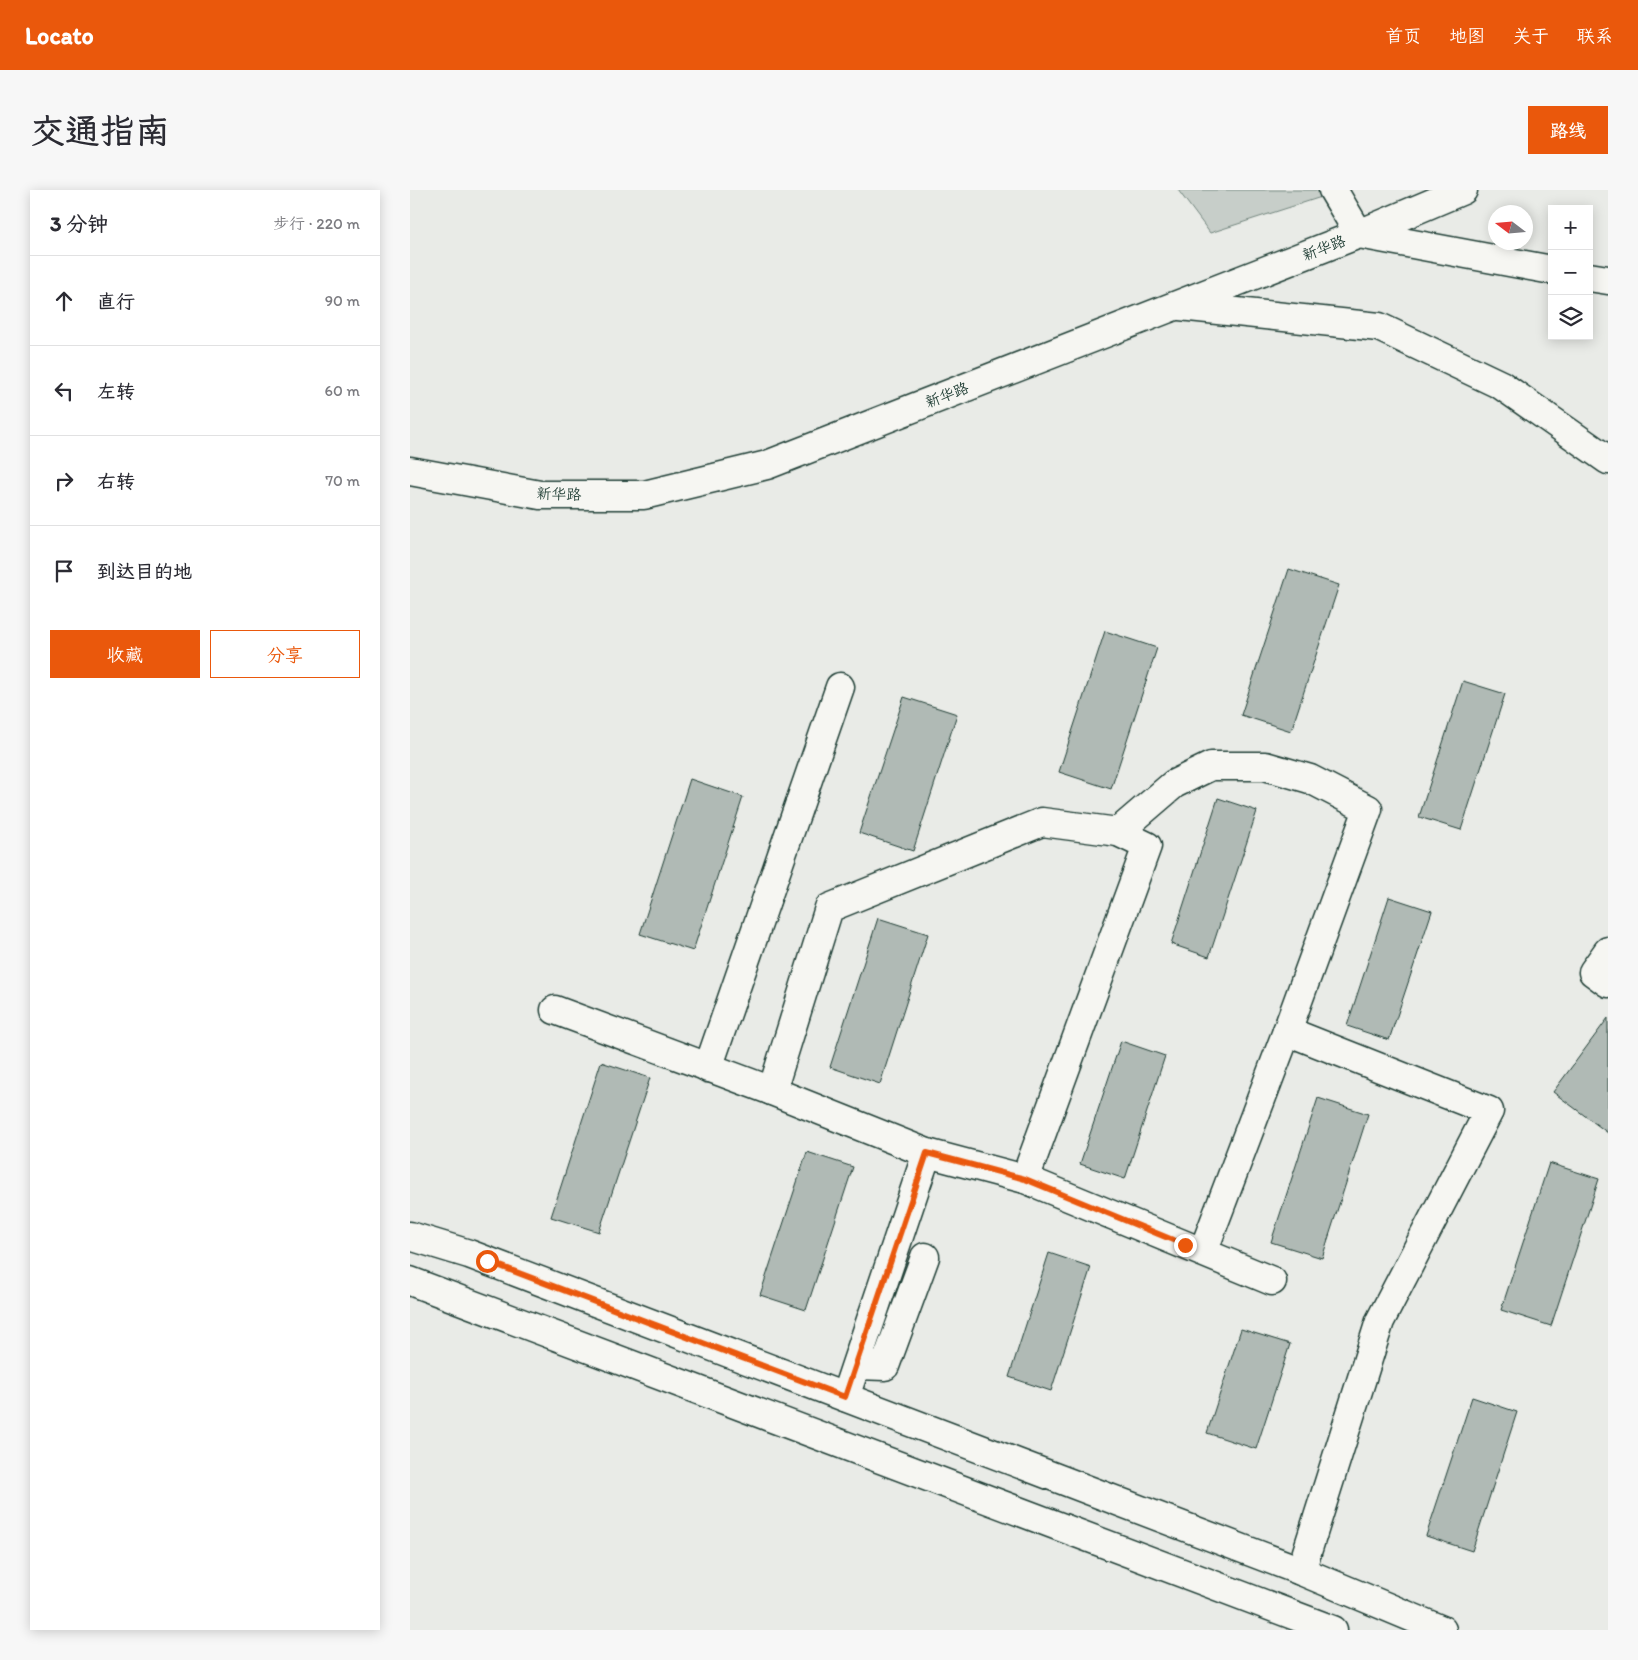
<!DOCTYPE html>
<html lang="zh">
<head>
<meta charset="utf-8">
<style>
	:root { --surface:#fff; --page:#f7f7f7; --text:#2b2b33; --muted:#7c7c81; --line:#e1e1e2; --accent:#ea580c }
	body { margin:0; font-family:Itim,"LXGW WenKai TC",sans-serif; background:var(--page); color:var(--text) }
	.controls { position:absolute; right:15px; top:15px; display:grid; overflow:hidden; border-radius:0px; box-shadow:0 2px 12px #0003 }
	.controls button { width:45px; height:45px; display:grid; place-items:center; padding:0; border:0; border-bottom:1px solid var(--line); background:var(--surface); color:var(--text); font:25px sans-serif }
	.compass { position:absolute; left:1078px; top:15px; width:45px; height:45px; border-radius:50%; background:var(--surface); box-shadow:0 2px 12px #0003; rotate:286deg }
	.stop { position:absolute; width:15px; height:15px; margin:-11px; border:4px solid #ea580c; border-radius:50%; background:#fff }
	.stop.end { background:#ea580c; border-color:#fff; box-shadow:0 1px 5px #0008 }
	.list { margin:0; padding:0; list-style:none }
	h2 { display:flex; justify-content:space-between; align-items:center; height:65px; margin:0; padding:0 20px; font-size:21px }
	h2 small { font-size:16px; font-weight:400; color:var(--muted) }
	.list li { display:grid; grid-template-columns:32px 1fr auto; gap:15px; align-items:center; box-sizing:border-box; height:90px; padding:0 20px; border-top:1px solid var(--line) }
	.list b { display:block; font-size:19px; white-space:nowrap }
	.list em { font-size:16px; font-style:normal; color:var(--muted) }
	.actions { display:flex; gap:10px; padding:15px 20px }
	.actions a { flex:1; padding:11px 0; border:1px solid var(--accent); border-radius:0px; text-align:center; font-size:18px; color:var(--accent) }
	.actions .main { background:var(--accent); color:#fff }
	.icon { flex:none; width:28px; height:28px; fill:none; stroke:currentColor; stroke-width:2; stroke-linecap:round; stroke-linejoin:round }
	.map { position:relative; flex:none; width:1198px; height:1440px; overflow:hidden; border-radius:0px }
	header { display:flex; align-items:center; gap:30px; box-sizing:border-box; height:70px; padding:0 25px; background:var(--accent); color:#fff }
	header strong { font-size:24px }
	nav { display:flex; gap:28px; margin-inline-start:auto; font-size:18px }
	.intro { display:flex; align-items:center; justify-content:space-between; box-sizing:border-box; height:120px; padding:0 30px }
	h1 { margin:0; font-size:35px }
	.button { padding:12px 22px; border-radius:0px; background:var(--accent); color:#fff; font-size:18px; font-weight:700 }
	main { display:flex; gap:30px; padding:0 30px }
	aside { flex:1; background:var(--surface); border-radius:0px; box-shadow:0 2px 12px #0003 }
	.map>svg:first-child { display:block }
</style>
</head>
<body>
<header>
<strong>Locato</strong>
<nav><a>首页</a><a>地图</a><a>关于</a><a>联系</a></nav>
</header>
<div class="intro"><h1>交通指南</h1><a class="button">路线</a></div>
<main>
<aside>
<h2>3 分钟<small>步行 · 220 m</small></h2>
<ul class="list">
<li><svg class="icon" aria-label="ahead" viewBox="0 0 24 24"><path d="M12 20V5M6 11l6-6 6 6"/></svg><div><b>直行</b></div><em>90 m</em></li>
<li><svg class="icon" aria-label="left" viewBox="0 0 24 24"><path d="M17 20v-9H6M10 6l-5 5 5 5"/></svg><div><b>左转</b></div><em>60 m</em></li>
<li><svg class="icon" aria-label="right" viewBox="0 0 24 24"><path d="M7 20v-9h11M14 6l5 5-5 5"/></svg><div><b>右转</b></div><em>70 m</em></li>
<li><svg class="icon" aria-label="arrive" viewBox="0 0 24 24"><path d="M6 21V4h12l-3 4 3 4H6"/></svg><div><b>到达目的地</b></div></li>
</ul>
<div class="actions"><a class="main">收藏</a><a>分享</a></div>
</aside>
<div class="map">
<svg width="1198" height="1440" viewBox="0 0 1198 1440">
	<rect width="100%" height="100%" fill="#e9ebe7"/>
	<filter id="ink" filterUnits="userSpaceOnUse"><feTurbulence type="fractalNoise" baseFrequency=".02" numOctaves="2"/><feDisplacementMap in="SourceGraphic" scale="10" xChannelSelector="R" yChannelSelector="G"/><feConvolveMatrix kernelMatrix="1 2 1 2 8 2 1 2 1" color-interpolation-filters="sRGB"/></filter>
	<g filter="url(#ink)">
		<path fill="#c7cec9" stroke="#73867e" d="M768,0H933L800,43Z"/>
		<g fill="#b0bab5" stroke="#1f3d34">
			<path d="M879,379L929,395L881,541L831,525Z"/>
			<path d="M695,441L747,458L701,599L649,582Z"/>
			<path d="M1053,491L1095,504L1051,640L1009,627Z"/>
			<path d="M494,507L547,524L503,661L449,643Z"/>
			<path d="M280,589L333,607L283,761L230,744Z"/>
			<path d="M808,608L847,621L799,767L761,754Z"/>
			<path d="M979,707L1022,721L979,850L937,836Z"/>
			<path d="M468,728L518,744L470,894L420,877Z"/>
			<path d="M1198,828V943L1143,902Z"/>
			<path d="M711,851L755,866L715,989L670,974Z"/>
			<path d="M191,872L240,888L189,1042L141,1027Z"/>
			<path d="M908,908L958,924L912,1068L861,1052Z"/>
			<path d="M397,962L443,977L396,1120L350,1105Z"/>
			<path d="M1139,973L1189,989L1141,1136L1091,1120Z"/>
			<path d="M639,1063L681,1077L641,1201L599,1187Z"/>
			<path d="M831,1139L880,1154L846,1259L797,1243Z"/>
			<path d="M1062,1207L1107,1222L1062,1361L1016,1346Z"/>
		</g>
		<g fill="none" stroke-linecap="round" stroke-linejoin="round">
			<g stroke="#1f3d34" stroke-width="31">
				<g id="minor">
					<path d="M923,0L949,44L1142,80"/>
					<path d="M1179,87L1198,90"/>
					<path d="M770,116L969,137L1091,195L1198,270"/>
					<path d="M0,281L130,305H234L357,275L949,44L1053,0"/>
					<path d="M708,642L764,594L801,576H855L900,589L958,619L877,841L793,1062"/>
					<path d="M1198,761L1183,782L1198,793"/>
					<path d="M145,820L362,901"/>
					<path d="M877,841L1079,921L970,1131L891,1381"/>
					<path d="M298,878L430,497"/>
					<path d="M517,963L615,989L862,1091"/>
					<path d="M447,1175L475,1176L515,1067"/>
					<path d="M435,1207L517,963L362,901L419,718L632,632L708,642L737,656L615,989"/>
				</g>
			</g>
			<g stroke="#1f3d34" stroke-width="31">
				<g id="major">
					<path d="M0,1046L59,1064L891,1381L1032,1440"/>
					<path d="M0,1091L923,1440"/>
				</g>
			</g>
			<use href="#minor" stroke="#f6f6f2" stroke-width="28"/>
			<use href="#major" stroke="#f6f6f2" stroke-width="28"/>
		</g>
	</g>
	<g fill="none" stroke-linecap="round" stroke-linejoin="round" filter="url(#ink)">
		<path stroke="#ea580c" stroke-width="6" d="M77,1071L435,1207L517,963L615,989L775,1055"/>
	</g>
	<g text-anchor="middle" stroke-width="5" stroke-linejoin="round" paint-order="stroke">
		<g font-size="15" fill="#1f3d34" stroke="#f6f6f2">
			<text transform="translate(914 58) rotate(-21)" y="5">新华路</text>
			<text transform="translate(537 205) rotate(-21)" y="5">新华路</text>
			<text transform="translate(149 304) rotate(2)" y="5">新华路</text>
		</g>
	</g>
</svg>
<div class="controls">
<button>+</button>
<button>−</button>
<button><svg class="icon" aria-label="layers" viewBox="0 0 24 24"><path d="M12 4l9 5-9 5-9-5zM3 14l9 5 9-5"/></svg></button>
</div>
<svg class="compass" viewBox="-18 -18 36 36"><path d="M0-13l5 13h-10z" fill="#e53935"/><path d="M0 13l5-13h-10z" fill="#7c7c81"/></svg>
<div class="stop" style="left:77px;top:1071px"></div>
<div class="stop end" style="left:775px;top:1055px"></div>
</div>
</main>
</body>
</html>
